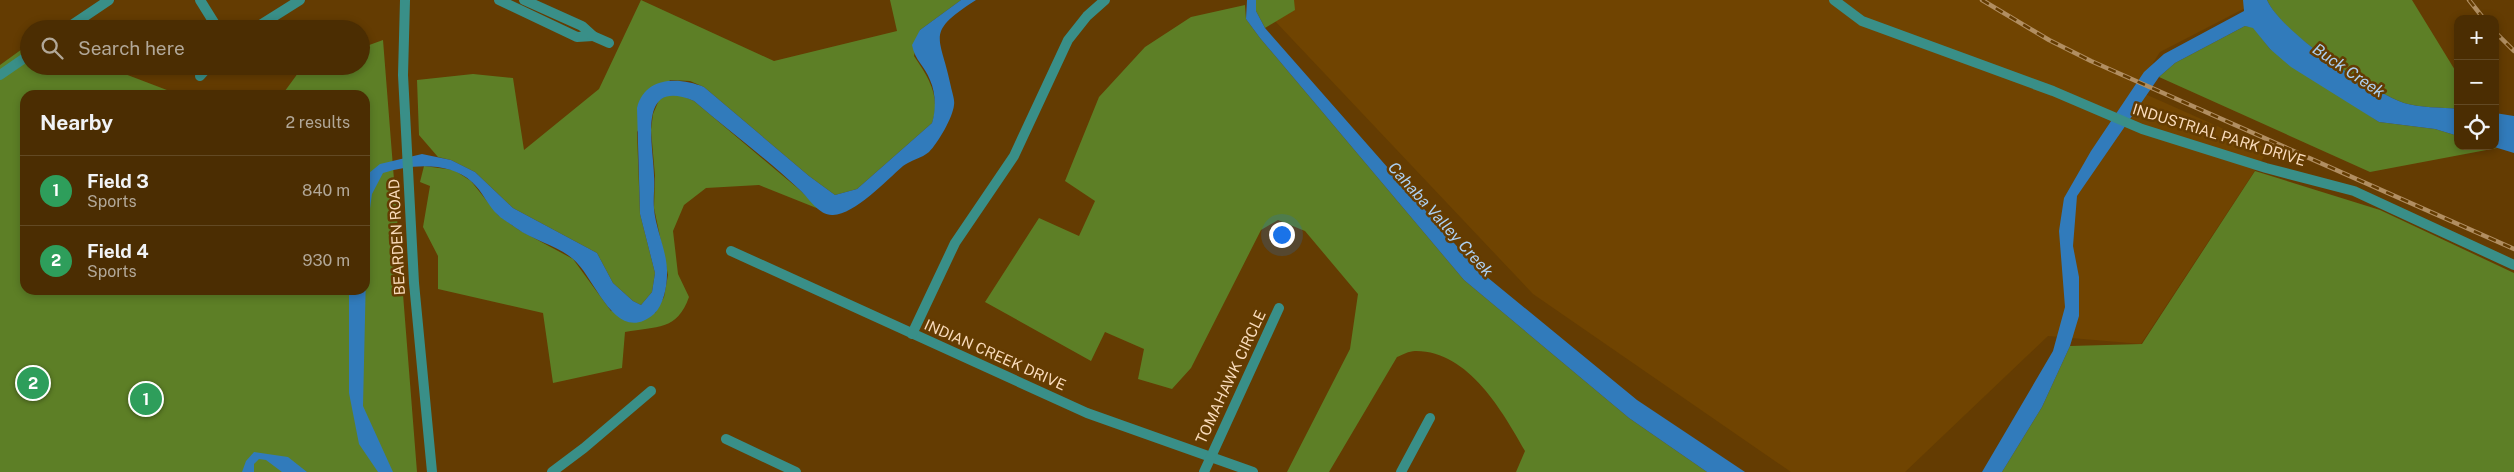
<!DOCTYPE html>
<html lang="en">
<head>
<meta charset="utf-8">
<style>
	:root { --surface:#4b2d02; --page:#553911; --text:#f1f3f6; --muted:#b2a899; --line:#624924; --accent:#7ebdf9 }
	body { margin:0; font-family:"Public Sans",sans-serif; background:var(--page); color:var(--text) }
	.controls { position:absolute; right:15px; top:15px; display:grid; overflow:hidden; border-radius:10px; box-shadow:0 2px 8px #0003 }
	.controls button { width:45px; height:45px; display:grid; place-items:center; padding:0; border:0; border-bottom:1px solid var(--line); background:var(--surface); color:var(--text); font:25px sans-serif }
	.you { position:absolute; left:1281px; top:234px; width:18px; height:18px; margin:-12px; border:4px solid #fff; border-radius:50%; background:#1a73e8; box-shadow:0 0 0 8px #1a73e833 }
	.badge { display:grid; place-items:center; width:32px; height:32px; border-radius:50%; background:var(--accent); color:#fff; font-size:16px; font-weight:700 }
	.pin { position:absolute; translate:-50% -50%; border:2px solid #fff; box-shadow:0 1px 5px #0006 }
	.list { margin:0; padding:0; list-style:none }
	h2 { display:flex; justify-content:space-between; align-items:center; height:65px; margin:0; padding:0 20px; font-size:21px }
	h2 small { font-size:16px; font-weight:400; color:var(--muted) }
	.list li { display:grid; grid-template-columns:32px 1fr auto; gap:15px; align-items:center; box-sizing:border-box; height:70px; padding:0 20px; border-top:1px solid var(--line) }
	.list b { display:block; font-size:19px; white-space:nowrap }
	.list p { margin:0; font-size:16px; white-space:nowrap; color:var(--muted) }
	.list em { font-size:16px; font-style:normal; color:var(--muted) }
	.icon { flex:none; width:28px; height:28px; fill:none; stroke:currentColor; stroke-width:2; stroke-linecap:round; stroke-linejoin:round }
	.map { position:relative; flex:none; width:2514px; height:472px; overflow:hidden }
	.search { position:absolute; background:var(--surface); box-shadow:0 2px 8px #0003; left:20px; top:20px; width:350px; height:55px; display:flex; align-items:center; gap:12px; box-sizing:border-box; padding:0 18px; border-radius:28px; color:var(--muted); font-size:19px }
	.panel { position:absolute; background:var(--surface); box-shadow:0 2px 8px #0003; left:20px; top:90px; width:350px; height:205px; border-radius:15px }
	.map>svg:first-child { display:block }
</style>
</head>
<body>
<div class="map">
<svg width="2514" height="472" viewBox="0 0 2514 472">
	<rect width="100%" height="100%" fill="#643c02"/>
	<path fill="#704401" d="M1273,0H2251L2253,4L2160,52L2136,90L2269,149L2141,344L2048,336L1905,472H1791L1533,294L1274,20Z"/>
	<g fill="#5d7f26">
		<path d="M641,0L774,61L897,31L890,0H961L920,30L914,56C929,78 941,97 932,123L857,189L835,195L809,176L704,87L690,81L670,80L637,132L640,214L655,273L652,292L641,305L633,301L613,283L597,253L513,208L475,172L451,160L438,157L419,135L417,80L473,74L513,78L524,150L599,89Z"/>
		<path d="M1256,0H1294L1295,10L1265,28L1256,11Z"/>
		<path d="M2267,0H2412L2458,75V109C2441,107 2420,108 2404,103C2368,90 2282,34 2267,0Z"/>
		<path d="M1245,5L1246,19L1260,38L1464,280L1629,418L1707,472H1516L1525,451C1503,412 1468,350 1415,351C1409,351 1402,355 1397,357L1329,472H1287L1350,349L1358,294L1305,231L1278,220L1261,230L1191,368L1172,389L1138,379L1144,349L1105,332L1091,361L985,302L1039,218L1079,236L1095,201L1065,181L1099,97L1145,47L1191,17Z"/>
		<path d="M2245,26L2253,27L2270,49L2379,122L2435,129L2458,136V146L2497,148L2370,172L2159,77L2175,63Z"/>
		<path d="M383,40L417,472H0V65L29,44V66H104L180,95H25V290H365V95H282L301,69L308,66H361V48Z"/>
		<path d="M678,94L694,101L801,191L819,209L759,185L706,188L684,205L673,231L678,274L689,297C677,331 657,326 625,332L622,368L553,383L543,313L438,289V256L423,227L430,186L420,182L424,166L454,170L471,181L498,215L519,230L573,259L611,311L655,313L664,297L668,275L654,208L655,176L651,130L653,114L659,100L667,95Z"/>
		<path d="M2255,171L2380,210L2514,273V472H2002L2042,407L2070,346L2142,344Z"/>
	</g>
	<g fill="#317bbb">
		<path d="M961,0H976C923,34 941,35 951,87C952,92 955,100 954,105C953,117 938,143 929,152C922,158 911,160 903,166C886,181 855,214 833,215C820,216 809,199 801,191C767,159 729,131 694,101C637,77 653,142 654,175C655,186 653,197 654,209C656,231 668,253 667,275C667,287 663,306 654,314C615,347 596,278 573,259C557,245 534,241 516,228C511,224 503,220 498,215C488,206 483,192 472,182C450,161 410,164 383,173L372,194L367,230L363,406L393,472H378L359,444L349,393V290H365V183L369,173L380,164L422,154L451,160L475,172L513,208L597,253L613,283L633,301L641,305L652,292L655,273L640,214L637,108C645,76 679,77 704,87L809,176L835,195L857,189L932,123C936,110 936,93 930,80C925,66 915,61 912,45L920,30Z"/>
		<path d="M1247,0H1256V11L1265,28L1476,268L1637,400L1745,472H1707L1629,418L1464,280L1260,38L1246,19Z"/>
		<path d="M2243,0H2267C2283,34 2368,90 2404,103C2420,108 2441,107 2458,109V136L2435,129L2379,122L2291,67L2270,49L2253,28L2245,26L2175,63L2159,77L2077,196L2073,246L2079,277V316L2070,346L2042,407L2002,472H1982L2053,351L2065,307L2059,231L2064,198L2091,151L2144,72L2164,54L2244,11Z"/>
		<path d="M2495,113L2514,116V153L2491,146H2495Z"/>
		<path d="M254,452L288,457L307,472H282L266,460L259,459L254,464V472H242L246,461Z"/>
	</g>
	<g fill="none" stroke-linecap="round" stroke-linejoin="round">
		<g stroke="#398f88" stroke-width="10">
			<path d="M200,0L218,29"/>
			<path d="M405,0L403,75L414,283L432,472"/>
			<path d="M499,0L577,37L593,36"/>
			<path d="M524,0L582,26L593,36L609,43"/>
			<path d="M1834,0L1862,21L2053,91L2142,129L2266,168L2354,191L2514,265"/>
			<path d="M66,29L109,0"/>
			<path d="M254,29L300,0"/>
			<path d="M0,75L29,55"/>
			<path d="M200,76L209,66"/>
			<path d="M731,251L1087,413L1253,472"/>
			<path d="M912,334L955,243L1014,156L1068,40L1087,16L1105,0"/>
			<path d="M726,439L796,472"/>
			<path d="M552,472L584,448L651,391"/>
			<path d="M1204,472L1279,308"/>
			<path d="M1401,472L1430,418"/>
		</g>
		<g stroke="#b18e61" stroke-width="4.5">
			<g id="rail">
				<path d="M1982,0L2049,40L2091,61L2514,249"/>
				<path d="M2469,0L2484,19"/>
				<path d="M2495,32L2514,51"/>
			</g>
		</g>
		<use href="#rail" stroke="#643c02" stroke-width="2.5" stroke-dasharray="8" stroke-linecap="butt"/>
	</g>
	<g text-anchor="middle" stroke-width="5" stroke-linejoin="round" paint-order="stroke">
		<g font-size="15" fill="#f9dbbb" stroke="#643c02">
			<text transform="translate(2219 135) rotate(17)" y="5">INDUSTRIAL PARK DRIVE</text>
			<text transform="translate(397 237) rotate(-93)" y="5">BEARDEN ROAD</text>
			<text transform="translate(995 355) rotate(24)" y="5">INDIAN CREEK DRIVE</text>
			<text transform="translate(1231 377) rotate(-65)" y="5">TOMAHAWK CIRCLE</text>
		</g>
		<g font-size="16" font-style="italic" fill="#add0f2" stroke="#643c02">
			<text transform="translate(2349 70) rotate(34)" y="6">Buck Creek</text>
			<text transform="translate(1441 219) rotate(48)" y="6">Cahaba Valley Creek</text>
		</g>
	</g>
</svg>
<div class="controls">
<button>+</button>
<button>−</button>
<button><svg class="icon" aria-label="locate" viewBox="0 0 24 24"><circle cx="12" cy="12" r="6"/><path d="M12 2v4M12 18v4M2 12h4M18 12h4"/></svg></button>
</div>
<div class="you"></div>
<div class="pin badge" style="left:146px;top:399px;background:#2e9e5b">1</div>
<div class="pin badge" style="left:33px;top:383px;background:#2e9e5b">2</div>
<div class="search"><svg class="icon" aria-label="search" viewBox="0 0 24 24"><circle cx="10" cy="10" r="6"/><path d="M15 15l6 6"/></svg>Search here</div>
<section class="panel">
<h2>Nearby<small>2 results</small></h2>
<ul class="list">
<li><span class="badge" style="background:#2e9e5b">1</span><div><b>Field 3</b><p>Sports</p></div><em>840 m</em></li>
<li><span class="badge" style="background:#2e9e5b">2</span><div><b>Field 4</b><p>Sports</p></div><em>930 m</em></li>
</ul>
</section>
</div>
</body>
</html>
